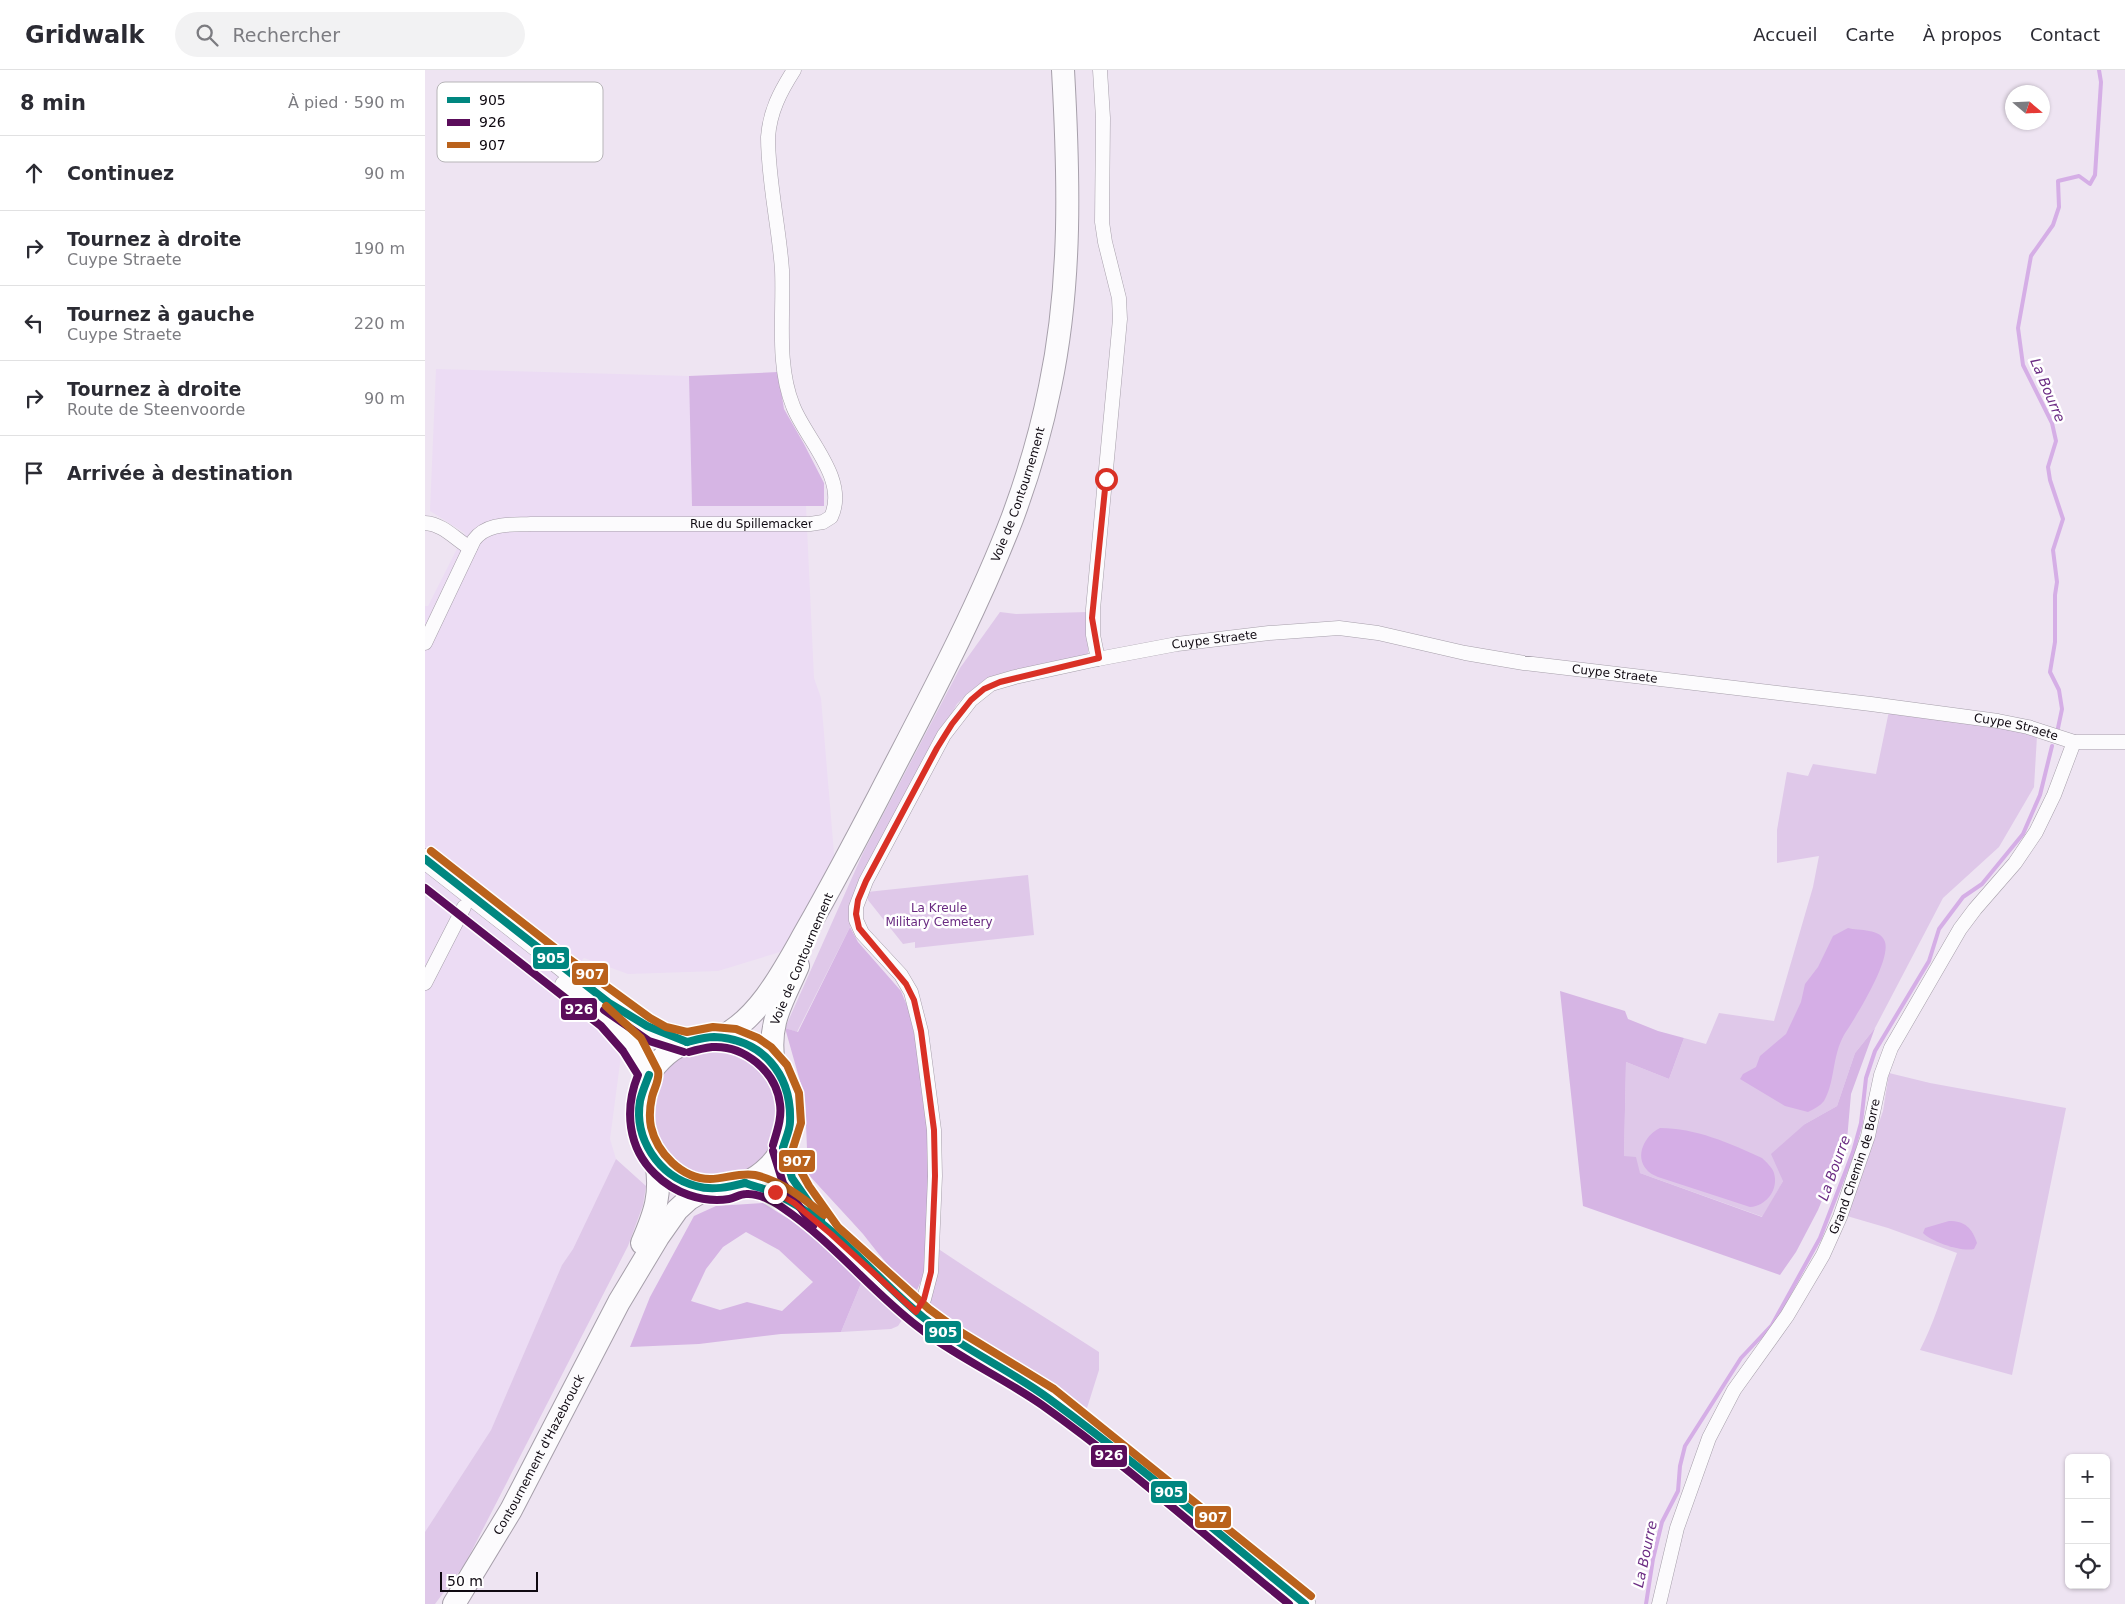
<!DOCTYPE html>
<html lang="fr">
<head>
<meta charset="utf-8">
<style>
	:root { --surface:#fff; --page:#f2f2f3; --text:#2b2b33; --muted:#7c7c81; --line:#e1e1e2 }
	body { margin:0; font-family:"DejaVu Sans",sans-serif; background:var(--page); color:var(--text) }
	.controls { position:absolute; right:15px; bottom:15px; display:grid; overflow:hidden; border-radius:8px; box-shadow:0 1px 4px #0004 }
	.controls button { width:45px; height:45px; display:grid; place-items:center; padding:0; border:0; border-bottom:1px solid var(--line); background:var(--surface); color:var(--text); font:25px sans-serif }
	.compass { position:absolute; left:1580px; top:15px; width:45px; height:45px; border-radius:50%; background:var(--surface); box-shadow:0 1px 4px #0004; rotate:109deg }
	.scale { position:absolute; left:15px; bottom:12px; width:98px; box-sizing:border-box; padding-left:5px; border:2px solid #0f0911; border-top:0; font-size:14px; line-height:18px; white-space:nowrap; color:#0f0911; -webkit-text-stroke:4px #fff; paint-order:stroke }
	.stop { position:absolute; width:15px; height:15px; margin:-11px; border:4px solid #d93025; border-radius:50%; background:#fff }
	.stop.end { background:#d93025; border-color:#fff; box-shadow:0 1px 5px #0008 }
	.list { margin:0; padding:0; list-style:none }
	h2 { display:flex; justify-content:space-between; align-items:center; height:65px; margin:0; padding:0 20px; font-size:21px }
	h2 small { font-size:16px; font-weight:400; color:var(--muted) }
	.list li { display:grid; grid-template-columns:32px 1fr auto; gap:15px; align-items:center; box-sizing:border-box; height:75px; padding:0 20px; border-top:1px solid var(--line) }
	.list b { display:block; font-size:19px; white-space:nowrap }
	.list p { margin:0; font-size:16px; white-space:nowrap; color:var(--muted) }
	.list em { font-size:16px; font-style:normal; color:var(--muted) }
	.icon { flex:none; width:28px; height:28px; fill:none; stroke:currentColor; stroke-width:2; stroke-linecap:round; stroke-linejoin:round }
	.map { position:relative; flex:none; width:1700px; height:1534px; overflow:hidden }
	header { display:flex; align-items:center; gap:30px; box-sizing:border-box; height:70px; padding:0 25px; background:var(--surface); border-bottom:1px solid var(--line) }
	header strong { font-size:24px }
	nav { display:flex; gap:28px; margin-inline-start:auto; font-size:18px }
	.search { width:350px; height:45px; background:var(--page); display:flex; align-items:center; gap:12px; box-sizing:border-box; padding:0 18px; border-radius:28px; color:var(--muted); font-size:19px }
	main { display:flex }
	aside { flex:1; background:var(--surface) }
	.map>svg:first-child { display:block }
</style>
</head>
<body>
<header>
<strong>Gridwalk</strong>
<div class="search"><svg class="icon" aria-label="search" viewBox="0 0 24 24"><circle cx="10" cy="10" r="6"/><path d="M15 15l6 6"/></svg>Rechercher</div>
<nav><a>Accueil</a><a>Carte</a><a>À propos</a><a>Contact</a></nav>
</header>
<main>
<aside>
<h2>8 min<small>À pied · 590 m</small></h2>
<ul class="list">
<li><svg class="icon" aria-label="ahead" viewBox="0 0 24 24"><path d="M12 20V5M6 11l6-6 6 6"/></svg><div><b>Continuez</b></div><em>90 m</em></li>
<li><svg class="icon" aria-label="right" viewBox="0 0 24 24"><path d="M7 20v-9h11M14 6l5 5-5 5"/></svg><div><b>Tournez à droite</b><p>Cuype Straete</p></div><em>190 m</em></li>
<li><svg class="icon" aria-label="left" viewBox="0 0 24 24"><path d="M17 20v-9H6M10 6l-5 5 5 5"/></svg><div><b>Tournez à gauche</b><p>Cuype Straete</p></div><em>220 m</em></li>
<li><svg class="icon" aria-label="right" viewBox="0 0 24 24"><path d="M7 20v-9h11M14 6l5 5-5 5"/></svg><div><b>Tournez à droite</b><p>Route de Steenvoorde</p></div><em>90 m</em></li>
<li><svg class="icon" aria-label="arrive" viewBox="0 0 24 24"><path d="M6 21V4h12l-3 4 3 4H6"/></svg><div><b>Arrivée à destination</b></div></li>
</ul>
</aside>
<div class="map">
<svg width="1700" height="1534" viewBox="0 0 1700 1534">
	<rect width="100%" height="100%" fill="#eee4f2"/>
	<path fill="#ecdcf4" d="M11,299L264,306L267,436H381L389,608L396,628L410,795L365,879L293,901L203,904L159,888L125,921L197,978L185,1069L191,1089L148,1179L137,1195L66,1360L0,1462V536H3L40,463L5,441Z"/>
	<g fill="#dfc8e9">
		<path d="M575,542L591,544L663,542V583L660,587L560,611L543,623L532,634L432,817L427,831L425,857L372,962L360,958L438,783L535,598Z"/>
		<path d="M1464,641L1592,661L1612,666L1609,717L1574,777L1518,828L1450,958L1430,983L1412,1036L1380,1054L1358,1111L1338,1147L1215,1103L1199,1086L1201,992L1244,1009L1259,968L1281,974L1294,943L1349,951L1388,817L1394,786L1352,793V760L1362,702L1383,706L1388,694L1451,704Z"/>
		<path d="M603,805L609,865L490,878V872L478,874L443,830L442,822Z"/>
		<circle cx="291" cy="1043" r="67"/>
		<path d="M1464,1003L1505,1013L1641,1038L1587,1305L1495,1280C1511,1249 1520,1215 1532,1183L1463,1158L1422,1146L1458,1041Z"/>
		<path d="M191,1089L221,1116L218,1135L203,1176L40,1494L10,1534H0V1462L66,1360L137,1195L148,1179Z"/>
		<path d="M512,1178C565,1214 620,1247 674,1282V1300L662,1338L547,1270L503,1239L508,1222Z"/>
		<path d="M437,1211L475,1242L477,1250L473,1256L466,1259L416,1262Z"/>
	</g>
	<g fill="#d6b5e4" fill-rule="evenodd">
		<path d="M353,302L359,339L379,374L399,413V436H267L264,306Z"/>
		<path d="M425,857L433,872L476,921L485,943L491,974L505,1071L502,1188L497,1209L492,1220C469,1206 455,1185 438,1164C420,1144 401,1124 383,1104L380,1029L360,958L373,962Z"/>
		<path d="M1135,921L1200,941L1203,949L1233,961L1259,968L1244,1009L1201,992L1199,1086L1211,1087L1215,1103L1337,1147L1358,1111L1346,1084L1380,1054L1412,1036L1430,983L1450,958L1426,1024L1422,1070L1393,1140L1371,1182L1355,1205L1158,1136Z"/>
		<path d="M338,1133L383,1161L437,1211L416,1262L356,1264L274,1274L205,1277L225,1227L269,1146L291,1136ZM321,1162L354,1180L388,1212L357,1241L322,1232L295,1240L266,1231L281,1199L298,1177Z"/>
	</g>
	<g fill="#d5aee6">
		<path d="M1423,858C1434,861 1456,858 1460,872C1466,891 1430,948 1419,965C1407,986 1410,1013 1399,1031C1395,1036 1389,1039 1383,1042L1360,1036L1315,1009L1318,1004L1331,997L1335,986L1361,964L1376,932L1380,914L1393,897L1408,866Z"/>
		<path d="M1235,1058C1270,1058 1305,1073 1337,1088C1342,1093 1347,1097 1349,1103C1354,1120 1341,1136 1325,1137L1233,1107C1229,1105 1224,1103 1222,1100C1209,1086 1220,1065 1235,1058Z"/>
		<path d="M1524,1151C1540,1151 1547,1158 1552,1173L1549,1179C1536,1182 1507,1172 1498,1163L1500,1158Z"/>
	</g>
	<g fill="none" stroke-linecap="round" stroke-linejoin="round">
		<g stroke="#d5aee6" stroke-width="4">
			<path d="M1633,658L1637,639L1634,620L1625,602L1630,572V525L1632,512L1628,480L1638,449L1625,410L1623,397L1631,371L1627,353L1598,295L1593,258L1606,186L1628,155L1634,137L1633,111L1654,106L1665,114L1670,105L1676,12L1674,0"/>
			<path d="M1221,1534L1228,1489L1237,1452L1253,1421L1255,1396L1260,1376L1316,1288L1347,1255L1395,1168L1428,1082L1436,1053L1441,1008L1450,981L1504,891L1514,859L1538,827L1557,814L1598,764L1615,725L1627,676"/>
		</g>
		<g stroke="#a69faa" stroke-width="15">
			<g id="minor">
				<path d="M0,453C18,454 30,469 45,478"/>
				<path id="s1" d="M0,573L49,470C62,452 87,455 106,454H385L398,452L406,447C424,409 380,368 368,336C351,294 359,244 357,200C354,156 343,111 343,67C345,41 355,22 369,0"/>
				<path d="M673,589L668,565V539L695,249L694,228L680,172L677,152L678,48L675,0"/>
				<path d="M0,913L39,837"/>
				<path id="s2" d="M491,1242L499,1229L506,1202L510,1106L509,1060L496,961L486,922L476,905L437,863L431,850V837L441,811L519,665L546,630L566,614L590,607L673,589L752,574L844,563L914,558L953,563L1040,583L1099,593L1446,634L1573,651L1603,657L1649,672H1700"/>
				<path id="s3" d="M1234,1534L1252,1458L1284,1368L1309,1320L1362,1246L1398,1185L1415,1147L1443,1066L1456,1005L1466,978L1535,859L1550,839L1590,793L1611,762L1629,725L1649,672"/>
			</g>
		</g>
		<g stroke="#a69faa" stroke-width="21">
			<g id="secondary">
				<path d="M0,789C38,819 77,849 115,879C158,913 208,958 262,972"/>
				<path d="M140,915C173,941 208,965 224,1005"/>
			</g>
		</g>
		<g stroke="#a69faa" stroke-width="22">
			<g id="primary">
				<path d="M358,1078L367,1108L390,1141"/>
				<path d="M320,1113C387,1126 446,1207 499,1248C538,1279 584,1299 623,1328C711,1393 794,1465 880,1534"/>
			</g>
		</g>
		<g stroke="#a69faa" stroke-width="24">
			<g id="trunk">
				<circle cx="290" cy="1043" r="76"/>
				<path id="s4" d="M296,967C335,948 360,898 381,861C406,817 430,772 454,726C501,635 550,545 587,449C603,406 616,362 625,317C647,212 644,106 638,0"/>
				<path d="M349,995C342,953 357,933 373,896"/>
				<path d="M217,1173C230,1143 237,1124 231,1091"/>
				<path id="s5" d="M29,1534L86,1440L194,1232L233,1167L252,1140L264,1129L281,1119"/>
			</g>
		</g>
		<use href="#minor" stroke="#fcfbfd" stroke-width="14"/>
		<use href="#secondary" stroke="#fcfbfd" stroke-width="20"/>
		<use href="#primary" stroke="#fcfbfd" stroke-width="21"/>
		<use href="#trunk" stroke="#fcfbfd" stroke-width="22"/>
		<g stroke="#fff" stroke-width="11">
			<g id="bus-1">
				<path d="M0,789L184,933L222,956L262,972"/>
				<path d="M262,972C270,970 280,967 289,967C337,969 367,1004 365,1052C365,1060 360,1070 358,1078"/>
				<path d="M224,1005C221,1013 217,1022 215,1031C209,1068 233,1106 271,1116C287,1121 304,1117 320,1113"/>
				<path d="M358,1078L367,1108L396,1150"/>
				<path d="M320,1113C328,1116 337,1118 345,1121C407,1148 448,1207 499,1248C538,1279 583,1299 623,1328C712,1393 795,1465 880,1534"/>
			</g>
		</g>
		<g stroke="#fff" stroke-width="11">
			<g id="bus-2">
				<path d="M0,818L176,956L198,981L213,1005C199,1040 203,1078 230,1104C249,1123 277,1133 304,1129C310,1128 315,1124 321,1124C334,1123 348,1131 358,1138C408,1172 445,1220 492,1256C531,1287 577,1307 617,1335C703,1396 782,1468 864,1534"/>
				<path d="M179,940L224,971L259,982"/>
				<path d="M264,982C271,980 279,978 287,977C319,975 351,1001 355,1034C357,1048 352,1061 348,1075"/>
				<path d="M348,1081L358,1113L388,1156"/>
			</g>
		</g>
		<g stroke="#fff" stroke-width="11">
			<g id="bus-3">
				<path d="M6,781L144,889L225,948L241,957L262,962L288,957L311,959L333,968L346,977L362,995L374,1023L376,1053L368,1078L374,1098L384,1116L413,1157L504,1239L534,1261L629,1319L886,1526"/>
				<path d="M181,936L216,968L233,1001C235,1010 229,1018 227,1027C225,1036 224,1047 226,1057C232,1083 257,1109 285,1109C300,1109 315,1102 330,1105C357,1111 379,1129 399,1145"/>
			</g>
		</g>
		<use href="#bus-1" stroke="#008780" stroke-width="8"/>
		<use href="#bus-2" stroke="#5b0d5b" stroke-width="8"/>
		<use href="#bus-3" stroke="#ba621c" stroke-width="8"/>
	</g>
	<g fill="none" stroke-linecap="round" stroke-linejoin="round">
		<path stroke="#d93025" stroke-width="6" d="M350,1122L369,1133L406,1164L491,1242L499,1229L506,1202L510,1106L509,1060L496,961L489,930L481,914L434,858L431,844L433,830L441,811L512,678L527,654L546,630L559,619L575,612L674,588L667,548L681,409"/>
	</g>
	<g text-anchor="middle" stroke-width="5" stroke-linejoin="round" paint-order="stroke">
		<g font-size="12" fill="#0f0911" stroke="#fff">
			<text dy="4" stroke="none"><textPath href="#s4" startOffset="624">Voie de Contournement</textPath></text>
			<text dy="4" stroke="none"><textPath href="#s1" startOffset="396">Rue du Spillemacker</textPath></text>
			<text dy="4" stroke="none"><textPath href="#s2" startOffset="921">Cuype Straete</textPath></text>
			<text dy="4" stroke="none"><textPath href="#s2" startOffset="1326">Cuype Straete</textPath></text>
			<text dy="4" stroke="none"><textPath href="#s2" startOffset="1731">Cuype Straete</textPath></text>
			<text transform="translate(377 889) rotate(-67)" y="4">Voie de Contournement</text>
			<text dy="4" stroke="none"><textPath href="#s3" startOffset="484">Grand Chemin de Borre</textPath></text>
			<text dy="4" stroke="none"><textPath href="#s5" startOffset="172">Contournement d'Hazebrouck</textPath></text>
		</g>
		<g font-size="12" fill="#682980" stroke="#fff">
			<text x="514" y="842">La Kreule<tspan x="514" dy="14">Military Cemetery</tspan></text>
		</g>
		<g font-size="14" font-style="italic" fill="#6c2d84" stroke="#fff">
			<text transform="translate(1623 320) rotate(67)" y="5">La Bourre</text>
			<text transform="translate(1409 1098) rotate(-70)" y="5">La Bourre</text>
			<text transform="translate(1220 1484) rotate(-78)" y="5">La Bourre</text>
		</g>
	</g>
	<rect x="12" y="12" width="166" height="80" rx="8" fill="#fff" stroke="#b7b5b8" stroke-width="1"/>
	<rect x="22" y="27" width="23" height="6" fill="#008780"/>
	<rect x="22" y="49" width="23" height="7" fill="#5b0d5b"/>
	<rect x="22" y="72" width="23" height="6" fill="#ba621c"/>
	<g font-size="14" fill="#0f0911">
		<text x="54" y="35">905</text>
		<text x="54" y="57">926</text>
		<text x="54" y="80">907</text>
	</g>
	<g stroke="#fff" stroke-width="2">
		<rect x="107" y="876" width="38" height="24" rx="5" fill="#008780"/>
		<rect x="146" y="892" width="38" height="24" rx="5" fill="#ba621c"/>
		<rect x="135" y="927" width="38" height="24" rx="5" fill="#5b0d5b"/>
		<rect x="353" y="1079" width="38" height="24" rx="5" fill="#ba621c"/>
		<rect x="499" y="1250" width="38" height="24" rx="5" fill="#008780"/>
		<rect x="665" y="1374" width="38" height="24" rx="5" fill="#5b0d5b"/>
		<rect x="725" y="1410" width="38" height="24" rx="5" fill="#008780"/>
		<rect x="769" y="1435" width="38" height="24" rx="5" fill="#ba621c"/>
	</g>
	<g font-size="14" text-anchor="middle" font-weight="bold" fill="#fff">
		<text x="126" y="893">905</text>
		<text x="165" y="909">907</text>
		<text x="154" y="944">926</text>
		<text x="372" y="1096">907</text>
		<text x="518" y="1267">905</text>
		<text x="684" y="1390">926</text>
		<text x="744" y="1427">905</text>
		<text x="788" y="1452">907</text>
	</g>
</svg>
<div class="controls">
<button>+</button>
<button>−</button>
<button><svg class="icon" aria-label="locate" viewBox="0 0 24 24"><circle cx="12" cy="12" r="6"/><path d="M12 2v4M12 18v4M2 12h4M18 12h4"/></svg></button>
</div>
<svg class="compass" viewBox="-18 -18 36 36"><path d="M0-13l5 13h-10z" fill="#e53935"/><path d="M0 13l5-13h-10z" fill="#7c7c81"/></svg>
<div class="scale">50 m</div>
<div class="stop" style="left:681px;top:409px"></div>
<div class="stop end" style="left:350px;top:1122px"></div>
</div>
</main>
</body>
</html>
